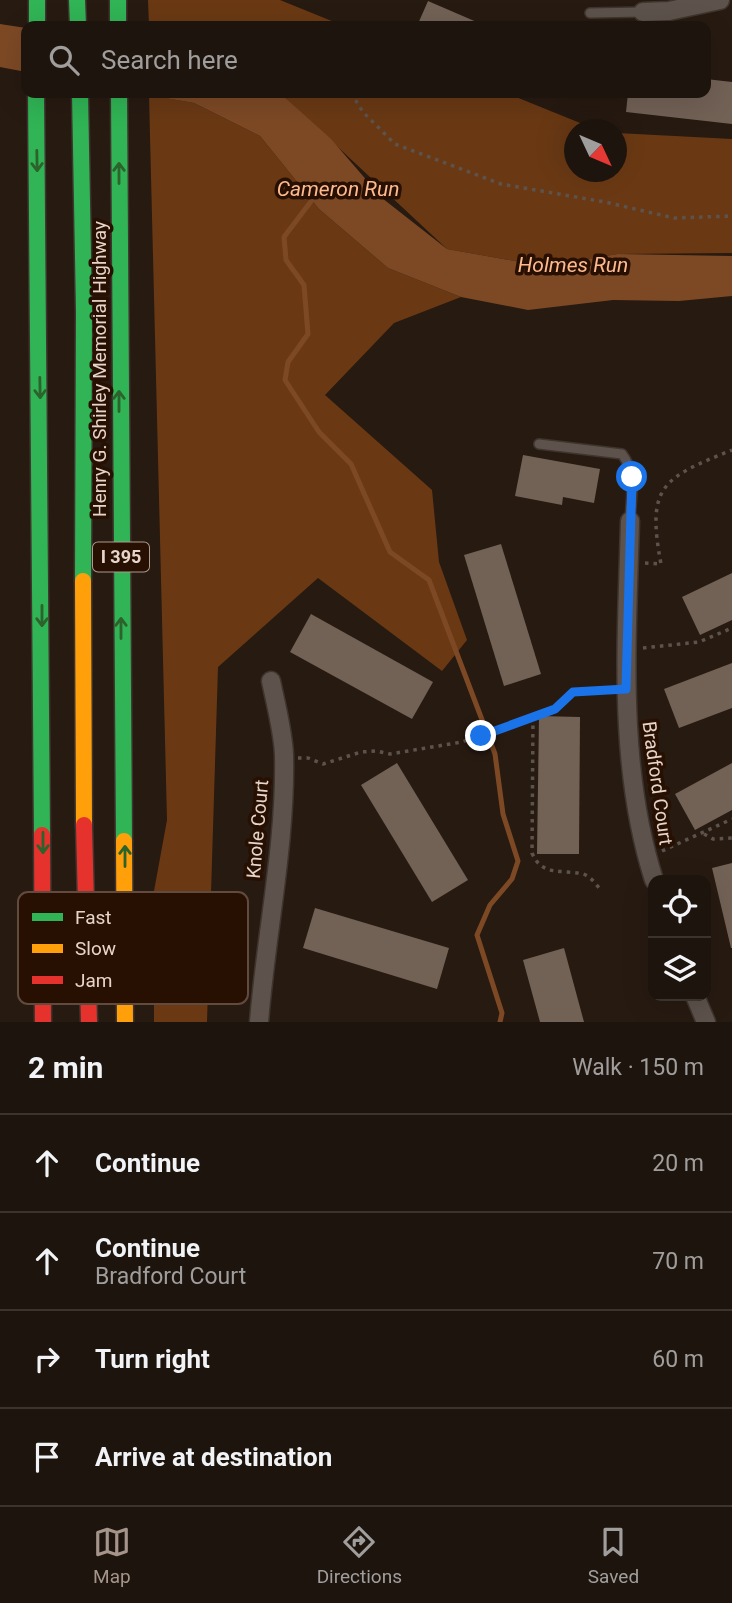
<!DOCTYPE html>
<html lang="en">
<head>
<meta charset="utf-8">
<style>
	:root { --surface:#1d140d; --page:#251d16; --text:#f1f3f6; --muted:#a09e9d; --line:#3b332e; --accent:#a4948a }
	body { margin:0; font-family:Roboto,sans-serif; background:var(--page); color:var(--text) }
	.controls { position:absolute; right:21px; bottom:21px; display:grid; overflow:hidden; border-radius:14px; box-shadow:0 7px 28px #0002 }
	.controls button { width:63px; height:63px; display:grid; place-items:center; padding:0; border:0; border-bottom:2px solid var(--line); background:var(--surface); color:var(--text); font:35px sans-serif }
	.compass { position:absolute; left:564px; top:119px; width:63px; height:63px; border-radius:50%; background:var(--surface); box-shadow:0 7px 28px #0002; rotate:134deg }
	.stop { position:absolute; width:21px; height:21px; margin:-16px; border:5px solid #1a73e8; border-radius:50%; background:#fff }
	.stop.end { background:#1a73e8; border-color:#fff; box-shadow:0 2px 7px #0008 }
	.list { margin:0; padding:0; list-style:none }
	h2 { display:flex; justify-content:space-between; align-items:center; height:91px; margin:0; padding:0 28px; font-size:30px }
	h2 small { font-size:23px; font-weight:400; color:var(--muted) }
	.list li { display:grid; grid-template-columns:46px 1fr auto; gap:21px; align-items:center; box-sizing:border-box; height:98px; padding:0 28px; border-top:2px solid var(--line) }
	.list b { display:block; font-size:26px; white-space:nowrap }
	.list p { margin:0; font-size:23px; white-space:nowrap; color:var(--muted) }
	.list em { font-size:23px; font-style:normal; color:var(--muted) }
	.icon { flex:none; width:38px; height:38px; fill:none; stroke:currentColor; stroke-width:2; stroke-linecap:round; stroke-linejoin:round }
	.map { position:relative; flex:none; width:732px; height:1022px; overflow:hidden }
	.search { position:absolute; background:var(--surface); box-shadow:0 7px 28px #0002; left:21px; right:21px; top:21px; height:77px; display:flex; align-items:center; gap:18px; box-sizing:border-box; padding:0 24px; border-radius:14px; color:var(--muted); font-size:26px }
	.sheet { height:483px; background:var(--surface) }
	nav { display:flex; justify-content:space-around; align-items:center; box-sizing:border-box; height:98px; border-top:2px solid var(--line); background:var(--surface); font-size:19px; color:var(--muted) }
	nav a { display:grid; justify-items:center; gap:4px }
	nav .on { color:var(--accent) }
	.map>svg:first-child { display:block }
</style>
</head>
<body>
<div class="map">
<svg width="732" height="1022" viewBox="0 0 732 1022">
	<rect width="100%" height="100%" fill="#271a11"/>
	<g fill="#6a3914">
		<path d="M148,0H280L344,26H149Z"/>
		<path d="M280,93H506L595,129L574,130V172H616L617,133L732,139V253L618,254L543,266L447,249Z"/>
		<path d="M149,95L194,103L260,136L319,209L388,268L461,297L394,323L325,395L432,490L439,562L467,640L442,671L318,578L218,667L207,1022H154V891L167,820Z"/>
	</g>
	<g fill="#7d4925">
		<path d="M0,24L26,28V72L0,67Z"/>
		<path d="M136,93H280L331,139L382,198L447,249L543,266L618,254L732,256V296L679,301L613,300L528,310L461,297L388,268L319,209L260,136L194,103Z"/>
	</g>
	<g fill="none" stroke-linecap="round" stroke-linejoin="round">
		<path stroke="#7d4925" stroke-width="5" d="M310,195L312,200L284,237L286,260L304,285L308,334L288,362L285,380L319,432L351,464L390,552L429,580L495,754L503,814L518,861L512,879L490,905L477,935L502,1013L500,1022"/>
	</g>
	<g fill="#726155">
		<path d="M428,1L486,26H417Z"/>
		<path d="M706,79L732,82V124L626,112L628,93H706Z"/>
		<path d="M523,455L600,469L594,503L563,497L562,505L515,496Z"/>
		<path d="M501,544L541,674L504,686L464,555Z"/>
		<path d="M732,573V620L700,635L682,597Z"/>
		<path d="M311,614L433,682L412,719L290,652Z"/>
		<path d="M732,663V708L679,728L664,689Z"/>
		<path d="M539,716L580,717L579,854H537Z"/>
		<path d="M397,763L468,880L432,902L361,785Z"/>
		<path d="M732,763V810L695,830L675,794Z"/>
		<path d="M732,863V948H731L712,868Z"/>
		<path d="M315,908L449,948L437,989L303,948Z"/>
		<path d="M564,948L584,1022H540L523,960Z"/>
	</g>
	<g fill="none" stroke-linecap="round" stroke-linejoin="round">
		<g stroke="#3f342e" stroke-width="12">
			<g id="lane">
				<path d="M590,13L643,12"/>
				<path d="M539,444L622,454C637,473 631,498 630,521"/>
			</g>
		</g>
		<g stroke="#3f342e" stroke-width="21">
			<g id="street">
				<path d="M643,12L669,11L720,0"/>
				<path d="M630,521C627,641 617,764 654,880"/>
				<path d="M695,996L706,1022"/>
				<path d="M259,1022C266,933 286,844 284,755C283,731 276,705 271,681"/>
			</g>
		</g>
		<g stroke="#3f342e" stroke-width="19">
			<g id="fast">
				<path d="M37,0V26"/>
				<path d="M77,0L78,26"/>
				<path d="M118,0V26"/>
				<path d="M36,93L42,835"/>
				<path d="M80,93L84,311L83,581"/>
				<path d="M119,93L124,841"/>
			</g>
		</g>
		<g stroke="#3f342e" stroke-width="19">
			<g id="slow">
				<path d="M83,581L84,825"/>
				<path d="M124,841L125,1022"/>
			</g>
		</g>
		<g stroke="#3f342e" stroke-width="19">
			<g id="jam">
				<path d="M84,825L89,1022"/>
				<path d="M42,835L43,1022"/>
			</g>
		</g>
		<g stroke="#5d534d" stroke-width="3.5" stroke-dasharray="3.5 5" stroke-linecap="butt">
			<path d="M351,93L363,112L395,144L501,184L605,202L674,218L732,216"/>
			<path d="M645,563L661,564C646,485 663,478 732,450"/>
			<path d="M643,648L699,642L732,628"/>
			<path d="M533,717L532,853C542,877 562,869 583,874C590,876 595,883 600,889"/>
			<path d="M298,758H308L323,764L361,752L376,751L390,754L462,742L555,709L573,692L610,690"/>
			<path d="M704,834L713,839L732,838"/>
			<path d="M662,851L732,819"/>
		</g>
		<use href="#lane" stroke="#5d524c" stroke-width="9"/>
		<use href="#street" stroke="#5d524c" stroke-width="18"/>
		<use href="#fast" stroke="#30b455" stroke-width="16"/>
		<use href="#slow" stroke="#ff9f0a" stroke-width="16"/>
		<use href="#jam" stroke="#e5322d" stroke-width="16"/>
	</g>
	<defs><path id="oneway-shaft" d="M-6 0H5M1.5-3L5.5 0L1.5 3" fill="none" stroke-width="1.6" stroke-linecap="round" stroke-linejoin="round" transform="scale(1.75)"/></defs>
	<g stroke="#2c622b">
		<use href="#oneway-shaft" transform="translate(37 161) rotate(89)"/>
		<use href="#oneway-shaft" transform="translate(119 173) rotate(-90)"/>
		<use href="#oneway-shaft" transform="translate(40 388) rotate(89)"/>
		<use href="#oneway-shaft" transform="translate(119 401) rotate(-90)"/>
		<use href="#oneway-shaft" transform="translate(42 616) rotate(90)"/>
		<use href="#oneway-shaft" transform="translate(121 628) rotate(-90)"/>
		<use href="#oneway-shaft" transform="translate(43 843) rotate(90)"/>
		<use href="#oneway-shaft" transform="translate(125 856) rotate(-90)"/>
	</g>
	<g fill="none" stroke-linecap="round" stroke-linejoin="round">
		<path stroke="#1a73e8" stroke-width="9" d="M481,736L555,709L573,692L626,689L632,477"/>
	</g>
	<g text-anchor="middle" stroke-width="7" stroke-linejoin="round" paint-order="stroke">
		<rect fill="#270f01" stroke="#ad9a8e" stroke-width="2" x="93" y="542.5" width="56" height="29" rx="5"/>
		<g font-size="18" font-weight="bold" fill="#e7d5cb">
			<text x="121" y="563">I 395</text>
		</g>
		<g font-size="19" fill="#e7d5cb" stroke="#270f01">
			<text transform="translate(99 369) rotate(-90)" y="7">Henry G. Shirley Memorial Highway</text>
			<text transform="translate(658 783) rotate(82)" y="7">Bradford Court</text>
			<text transform="translate(257 829) rotate(-85)" y="7">Knole Court</text>
		</g>
		<g font-size="21" font-style="italic" fill="#feba8f" stroke="#270f01">
			<text x="338" y="196">Cameron Run</text>
			<text x="573" y="272">Holmes Run</text>
		</g>
	</g>
	<rect x="18" y="892" width="230" height="112" rx="10" fill="#270f01" stroke="#614a3e" stroke-width="2"/>
	<rect x="32" y="913" width="31" height="8" fill="#30b455"/>
	<rect x="32" y="944" width="31" height="9" fill="#ff9f0a"/>
	<rect x="32" y="976" width="31" height="8" fill="#e5322d"/>
	<g font-size="19" fill="#e7d5cb">
		<text x="75" y="924">Fast</text>
		<text x="75" y="955">Slow</text>
		<text x="75" y="987">Jam</text>
	</g>
</svg>
<div class="controls">
<button><svg class="icon" aria-label="locate" viewBox="0 0 24 24"><circle cx="12" cy="12" r="6"/><path d="M12 2v4M12 18v4M2 12h4M18 12h4"/></svg></button>
<button><svg class="icon" aria-label="layers" viewBox="0 0 24 24"><path d="M12 4l9 5-9 5-9-5zM3 14l9 5 9-5"/></svg></button>
</div>
<svg class="compass" viewBox="-18 -18 36 36"><path d="M0-13l5 13h-10z" fill="#e53935"/><path d="M0 13l5-13h-10z" fill="#a09e9d"/></svg>
<div class="stop" style="left:632px;top:477px"></div>
<div class="stop end" style="left:481px;top:736px"></div>
<div class="search"><svg class="icon" aria-label="search" viewBox="0 0 24 24"><circle cx="10" cy="10" r="6"/><path d="M15 15l6 6"/></svg>Search here</div>
</div>
<section class="sheet">
<h2>2 min<small>Walk · 150 m</small></h2>
<ul class="list">
<li><svg class="icon" aria-label="ahead" viewBox="0 0 24 24"><path d="M12 20V5M6 11l6-6 6 6"/></svg><div><b>Continue</b></div><em>20 m</em></li>
<li><svg class="icon" aria-label="ahead" viewBox="0 0 24 24"><path d="M12 20V5M6 11l6-6 6 6"/></svg><div><b>Continue</b><p>Bradford Court</p></div><em>70 m</em></li>
<li><svg class="icon" aria-label="right" viewBox="0 0 24 24"><path d="M7 20v-9h11M14 6l5 5-5 5"/></svg><div><b>Turn right</b></div><em>60 m</em></li>
<li><svg class="icon" aria-label="arrive" viewBox="0 0 24 24"><path d="M6 21V4h12l-3 4 3 4H6"/></svg><div><b>Arrive at destination</b></div></li>
</ul>
</section>
<nav>
<a class="on"><svg class="icon" aria-label="map" viewBox="0 0 24 24"><path d="M3 6l6-2 6 2 6-2v14l-6 2-6-2-6 2zM9 4v14M15 6v14"/></svg>Map</a>
<a><svg class="icon" aria-label="directions" viewBox="0 0 24 24"><path d="M12 3l9 9-9 9-9-9zM9 14v-3h6M13 9l2 2-2 2"/></svg>Directions</a>
<a><svg class="icon" aria-label="saved" viewBox="0 0 24 24"><path d="M7 4h10v16l-5-4-5 4z"/></svg>Saved</a>
</nav>
</body>
</html>
